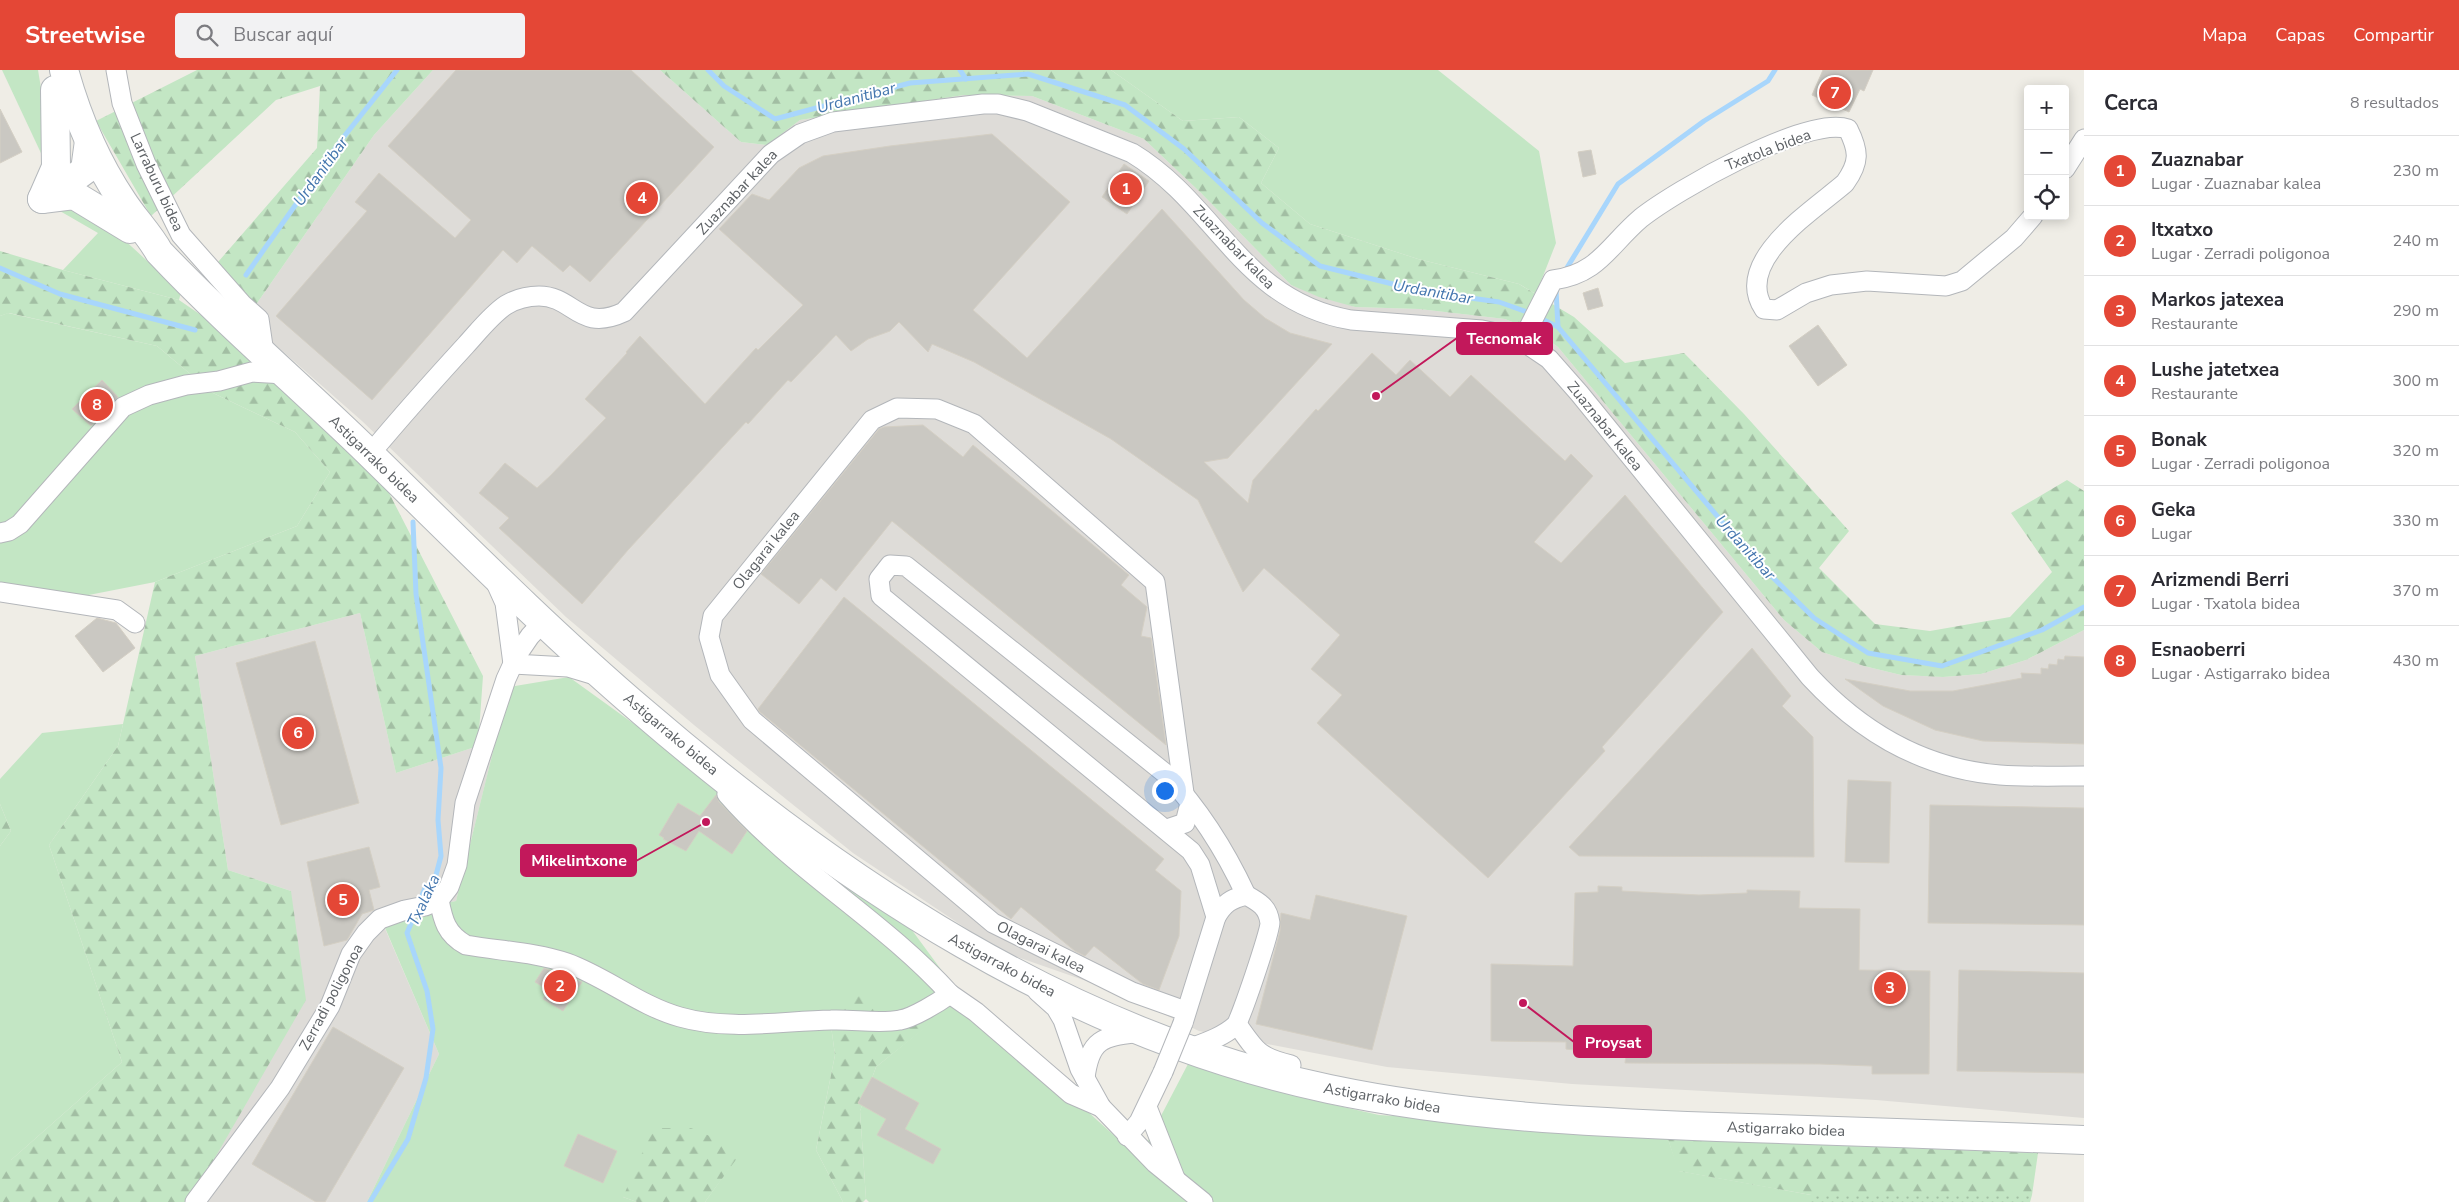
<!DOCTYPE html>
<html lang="es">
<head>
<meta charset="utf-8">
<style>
	:root { --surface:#fff; --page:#f2f2f3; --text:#2b2b33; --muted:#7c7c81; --line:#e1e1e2; --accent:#e44736 }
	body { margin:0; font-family:"Nunito Sans",sans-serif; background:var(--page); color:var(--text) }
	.controls { position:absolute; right:15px; top:15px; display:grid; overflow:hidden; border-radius:5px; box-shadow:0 2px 12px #0003 }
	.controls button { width:45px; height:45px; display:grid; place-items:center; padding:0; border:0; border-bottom:1px solid var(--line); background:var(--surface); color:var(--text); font:25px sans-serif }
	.you { position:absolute; left:1164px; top:720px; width:18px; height:18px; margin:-12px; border:4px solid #fff; border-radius:50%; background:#1a73e8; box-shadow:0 0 0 8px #1a73e833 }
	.badge { display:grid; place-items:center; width:32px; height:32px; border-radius:50%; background:var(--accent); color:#fff; font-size:16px; font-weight:700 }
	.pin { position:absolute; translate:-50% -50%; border:2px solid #fff; box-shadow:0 1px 5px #0006 }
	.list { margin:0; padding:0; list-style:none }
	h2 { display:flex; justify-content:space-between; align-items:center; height:65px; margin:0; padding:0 20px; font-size:21px }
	h2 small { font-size:16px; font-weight:400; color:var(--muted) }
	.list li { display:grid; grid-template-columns:32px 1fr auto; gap:15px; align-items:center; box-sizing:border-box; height:70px; padding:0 20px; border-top:1px solid var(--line) }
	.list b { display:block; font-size:19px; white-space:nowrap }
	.list p { margin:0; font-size:16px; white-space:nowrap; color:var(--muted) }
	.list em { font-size:16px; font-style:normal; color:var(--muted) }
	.icon { flex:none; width:28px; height:28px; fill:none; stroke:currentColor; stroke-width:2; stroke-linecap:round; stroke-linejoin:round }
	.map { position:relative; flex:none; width:2084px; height:1132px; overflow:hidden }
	header { display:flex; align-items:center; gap:30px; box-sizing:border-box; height:70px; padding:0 25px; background:var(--accent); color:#fff }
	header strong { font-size:24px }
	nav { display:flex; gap:28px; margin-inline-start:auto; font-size:18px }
	.search { width:350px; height:45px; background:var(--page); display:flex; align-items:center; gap:12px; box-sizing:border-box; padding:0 18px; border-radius:5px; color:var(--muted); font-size:19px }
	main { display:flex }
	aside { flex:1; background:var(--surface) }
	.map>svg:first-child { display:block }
</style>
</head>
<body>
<header>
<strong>Streetwise</strong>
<div class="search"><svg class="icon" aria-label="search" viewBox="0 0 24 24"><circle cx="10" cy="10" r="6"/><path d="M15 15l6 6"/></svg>Buscar aquí</div>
<nav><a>Mapa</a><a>Capas</a><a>Compartir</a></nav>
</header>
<main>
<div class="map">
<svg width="2084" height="1132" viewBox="0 0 2084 1132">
	<defs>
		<pattern id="forest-firs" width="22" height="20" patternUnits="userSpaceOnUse" patternTransform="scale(1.25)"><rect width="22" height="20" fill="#c3e6c4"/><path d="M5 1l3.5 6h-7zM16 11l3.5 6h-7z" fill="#a2bea3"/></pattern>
		<pattern id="garden-dots" width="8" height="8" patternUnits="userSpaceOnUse" patternTransform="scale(1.25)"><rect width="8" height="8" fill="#c3e6c4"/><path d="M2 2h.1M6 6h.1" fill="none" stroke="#a2bea3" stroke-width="1.8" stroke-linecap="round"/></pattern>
	</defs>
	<rect width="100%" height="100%" fill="#efede6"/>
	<g fill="#dedcd8">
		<path d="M433,0H660L741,72L767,75L800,50L964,25L1032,26L1144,69L1201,123L1291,215L1355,237L1419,239L1505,249L1537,262L1558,277L1784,550L1822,582L1864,596L1901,605L1943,607L1981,604L2026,590L2084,560V1048L1876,1030L1572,1014L1387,997L1199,961L1115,921L1000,881L853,783L694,655L566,547L362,351L246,249L374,65Z"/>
		<path d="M360,543L396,703L496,670L456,831L380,847L439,984L367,1132H185L205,1105L291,821L228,800L195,586Z"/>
	</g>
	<g fill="#c3e6c4">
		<path d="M2,0H38L49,66L47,96Z"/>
		<path d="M1111,0H1438L1539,81L1556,173L1536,224L1519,214L1418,189L1310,154L1261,113L1279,78L1239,47L1183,51Z"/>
		<path d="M70,132L95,143L181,222L179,230L63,200L98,163L53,137Z"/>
		<path d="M8,243L157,276L213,323L295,362L330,402L297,456L155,512L53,532L0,523V246Z"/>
		<path d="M569,607L903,848L962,928L1139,1088L1188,994L1299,1027L1379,1045L1460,1050L1668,1069L1679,1101L1811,1125V1132H869L866,1129L860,1041L876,997L929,954L829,941L835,985L816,1080L843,1132H705L742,1080L623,1127L637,1132H367L439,984L380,846L456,831L509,617Z"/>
		<path d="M123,654L118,676L49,775L122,992L11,1090H0V776L11,761L0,734V709L42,663Z"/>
	</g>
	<g fill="url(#forest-firs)">
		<path d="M197,0H433L374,65L246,249L205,207L317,78L320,16L276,30L151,146L96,51Z"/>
		<path d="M660,0H1111L1183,51L1239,47L1279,78L1261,113L1310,154L1418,189L1519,214L1574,247L1625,293L1684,283L1744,344L1849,461L1819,498L1875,554L1930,561L2010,547L2052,502L2011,443L2067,410L2084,421V560L2026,590L1981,604L1943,607L1901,605L1864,596L1822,582L1784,550L1558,277L1537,262L1505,249L1419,239L1355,237L1319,227L1291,215L1201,123L1144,69L1032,26L964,25L800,50L767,75L741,72Z"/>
		<path d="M0,181L63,200L179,230L239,271L387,419L483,606L478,676L396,703L360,543L195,586L228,800L291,821L306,930L205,1105L185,1132H0V1090H11L122,992L49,775L118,676L155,512L297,456L330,402L295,362L213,323L157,276L9,243L0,246Z"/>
		<path d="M0,734L11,761L0,776Z"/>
		<path d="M854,923L930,954L876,997L860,1041L866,1129L863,1132H843L816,1080L835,985L829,941Z"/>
		<path d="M653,1058H691L743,1080L705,1132H637L623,1127Z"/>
		<path d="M1668,1069L2038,1083L2032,1125H1811L1678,1101Z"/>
	</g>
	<path fill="url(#garden-dots)" d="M1811,1125H2032L2030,1132H1811Z"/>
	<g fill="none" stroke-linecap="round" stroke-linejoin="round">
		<g stroke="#a8d6fc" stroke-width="5">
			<path d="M708,0L724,16L775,49L910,13L1028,4L1125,35L1184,79L1262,153L1320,196L1421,221L1499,232L1530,243L1558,257L1750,485L1814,548L1868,583L1942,596L2042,560L2084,537"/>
			<path d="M960,0L966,9"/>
			<path d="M0,198L60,224L195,260"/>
			<path d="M1565,201L1618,114L1704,51L1768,11L1775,0"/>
			<path d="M246,205L342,69L397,0"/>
			<path d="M1556,220L1558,257"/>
			<path d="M413,452L416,524L441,698L438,750L441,786L435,809L425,818L419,833"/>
			<path d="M370,1132L408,1069L426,1008L433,959L427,921L407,863L415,844"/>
		</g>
	</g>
	<g fill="#cac8c2" stroke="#d4cfc4">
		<path d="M456,0H631L714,77L590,212L570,195L563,202L532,176L517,193L503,180L372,330L276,246L367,141L355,132L379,103L455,168L471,150L388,76Z"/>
		<path d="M1823,0H1873L1864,21L1860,19L1849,42L1812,25Z"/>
		<path d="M0,39L22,82L0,93Z"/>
		<path d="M992,64L1070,132L973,240L1027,288L1162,139L1244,230L1265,248L1290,263L1332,274L1228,388L1204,392L1248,433L1253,410L1316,339L1318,341L1372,283L1396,305L1410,290L1450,327L1471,305L1565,391L1571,384L1593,406L1534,472L1561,493L1625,425L1723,542L1602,677L1605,681L1488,808L1317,653L1342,625L1311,599L1340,565L1264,498L1243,522L1198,430L1111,369L974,292L932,274L928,282L899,252L890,261L868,269L851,281L836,265L791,312L788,310L748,354L746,352L628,480L582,534L499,458L509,448L479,423L505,393L537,418L550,406L606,348L585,329L627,283L626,282L640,266L705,334L756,278L758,280L803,235L719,159L752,124L769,130L799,98L823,86L890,76Z"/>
		<path d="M1591,80L1596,104L1583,107L1578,82Z"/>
		<path d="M1124,94L1149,111L1127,144L1102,127Z"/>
		<path d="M1598,218L1603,236L1588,240L1583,223Z"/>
		<path d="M1818,255L1847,295L1818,316L1789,276Z"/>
		<path d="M102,310L118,327L91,356L72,339Z"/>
		<path d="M923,355L963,387L973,375L1129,505L1121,515L1147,537L1141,566L1151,568L1166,675L892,451L836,521L821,508L799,534L761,504L879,359L884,357Z"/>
		<path d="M844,527L1164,789L1155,800L1181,821L1179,866L1159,920L1143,914L1094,876L1085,886L1075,881L1021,837L1011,849L760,642L758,639Z"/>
		<path d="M97,548L116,553L135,578L103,602L75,566Z"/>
		<path d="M315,571L359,733L281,755L236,593Z"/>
		<path d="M1752,578L1791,626L1782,636L1813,667L1814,787L1579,786L1569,777Z"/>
		<path d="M2065,586L2084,587V674L1983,671L1935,660L1883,636L1845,609L1910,621H1953L2022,608L2021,603L2041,604V598L2048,599L2049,594L2057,595L2058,589L2064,590Z"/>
		<path d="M1848,710L1891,712L1889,793L1845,792Z"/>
		<path d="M716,725L719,732L747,761L732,784L699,761L686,781L663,769L664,768L659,765L678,733L700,746Z"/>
		<path d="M1930,735L2084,738V855L1928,853Z"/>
		<path d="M369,777L380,817L369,820L374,840L362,844L347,870L324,876L307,792Z"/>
		<path d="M1598,816L1622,817V821L1699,825L1747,823V820L1800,821L1799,838L1860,839L1859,900L1930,901L1929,1004H1872V996L1820,994L1625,993L1629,959H1592L1590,982L1566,979V972L1491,971V894L1573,896L1575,823L1598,822Z"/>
		<path d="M1316,825L1407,846L1372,980L1256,954L1280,861L1281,843L1310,850Z"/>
		<path d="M544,898L582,912L563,941L543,929L548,920L535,912Z"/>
		<path d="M1959,900L2084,903V1003L1957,1001Z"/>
		<path d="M333,957L404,998L325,1132H316L252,1094Z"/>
		<path d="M872,1007L919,1033L905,1059L941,1079L933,1094L877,1065L886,1049L858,1033Z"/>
		<path d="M578,1064L617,1081L603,1113L564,1096Z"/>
	</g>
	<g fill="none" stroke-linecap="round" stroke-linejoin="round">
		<g stroke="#b3b6ba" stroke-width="21">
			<g id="street">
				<path d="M116,0L122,33L146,94L181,165L242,234L259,249L264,283"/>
				<path d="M2065,99L2084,69"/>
				<path d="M1522,271L1553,210C1599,204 1609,175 1641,148C1675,121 1807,45 1848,59C1859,81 1860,92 1845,113C1814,140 1732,191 1764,239L1777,240L1806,223L1831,215L1867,211L1946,216L1962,211L2014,168L2033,146"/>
				<path d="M370,384C401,347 433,311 466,275C478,262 491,245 506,235C516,229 528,226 539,226C574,226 579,263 624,242L771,84L800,64L833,52L983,34H998L1027,41L1132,83C1218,135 1241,231 1351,250L1482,260L1511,266L1524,272L1549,289L1579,323L1810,607C1861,662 1924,699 2000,705C2028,707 2056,706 2084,706"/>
				<path d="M0,463L9,461L20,454L123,337L149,325L186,315L219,311L252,302L285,304"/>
				<path d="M496,513L505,533L513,594"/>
				<path d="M0,522L117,540L135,553"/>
				<path d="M513,594L568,597L598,606"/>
				<path d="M730,718L727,724C793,800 883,850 950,924"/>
				<path d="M1184,723L1155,512L974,354L937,339L897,338L872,350L713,546L709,567L720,605L752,650L993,853L1132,922L1185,941"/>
				<path d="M1167,759L1185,753L1190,733"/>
				<path d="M439,830C443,850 446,864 466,875C499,881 535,882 567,893C606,907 640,936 680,947C729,961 781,951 831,950C854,949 878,954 900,950C913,948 939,932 950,924L976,942L1071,1024L1101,1037"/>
				<path d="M1216,847L1200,795L1191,781L881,526L879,509L890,495L906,496L1166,704C1199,739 1226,782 1246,825"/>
				<path d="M1037,921L1056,938L1063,950L1080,999L1101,1037L1155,1093L1203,1132"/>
				<path d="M1183,953L1216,847C1224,833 1231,829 1246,825C1259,832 1268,837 1270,853C1271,859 1240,951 1236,955C1223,967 1204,973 1188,979"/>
				<path d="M1237,954C1256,981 1258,987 1291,995"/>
				<path d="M1085,1008C1090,967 1104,967 1141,962"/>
				<path d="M1147,1037L1175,1108"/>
				<path d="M1127,1066L1139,1052L1163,1002"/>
				<path d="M195,1132L280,1018L330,936L351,884L366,863L380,849L405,840L425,836L439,830L449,817L457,795L465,733L506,609L517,585L530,566L543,552"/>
			</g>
		</g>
		<g stroke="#b4b8bc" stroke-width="30">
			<g id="secondary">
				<path d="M64,0C77,47 96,92 123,132C134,149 149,164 159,182C225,252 299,315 368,382C458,470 547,560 643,642C842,813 1069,964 1329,1019C1457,1046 1586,1052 1717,1057C1839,1061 1962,1065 2084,1070"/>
				<path d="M74,108L85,100L89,71"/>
				<path d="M42,129L56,97L55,20"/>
				<path d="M42,129L74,125L130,159"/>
			</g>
		</g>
		<use href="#street" stroke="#fff" stroke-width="19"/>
		<use href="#secondary" stroke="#fff" stroke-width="28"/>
		<g stroke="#b3b6ba" stroke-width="21" stroke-linecap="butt">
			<path id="street-bridge" d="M1163,1002L1183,953"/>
		</g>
		<use href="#street-bridge" stroke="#fff" stroke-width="19"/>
	</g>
	<g text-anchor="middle" stroke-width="4" stroke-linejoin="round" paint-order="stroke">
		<g font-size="15" fill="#5d6165" stroke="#fff">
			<text transform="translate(1768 80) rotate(-21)" y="5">Txatola bidea</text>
			<text transform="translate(157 112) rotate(65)" y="5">Larraburu bidea</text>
			<text transform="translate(737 122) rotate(-47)" y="5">Zuaznabar kalea</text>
			<text transform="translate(1234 177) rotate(46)" y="5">Zuaznabar kalea</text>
			<text transform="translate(1605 356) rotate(51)" y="5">Zuaznabar kalea</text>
			<text transform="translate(374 389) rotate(44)" y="5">Astigarrako bidea</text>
			<text transform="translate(766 480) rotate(-51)" y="5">Olagarai kalea</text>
			<text transform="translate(671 664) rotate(40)" y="5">Astigarrako bidea</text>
			<text transform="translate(1041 877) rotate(27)" y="5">Olagarai kalea</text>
			<text transform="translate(1002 895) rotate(28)" y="5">Astigarrako bidea</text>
			<text transform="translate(331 927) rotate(-62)" y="5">Zerradi poligonoa</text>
			<text transform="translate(1382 1028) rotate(10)" y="5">Astigarrako bidea</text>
			<text transform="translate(1786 1059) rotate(2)" y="5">Astigarrako bidea</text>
		</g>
		<g font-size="16" font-style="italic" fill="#4476ae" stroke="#fff">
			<text transform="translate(856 27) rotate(-15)" y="6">Urdanitibar</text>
			<text transform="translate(320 101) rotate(-54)" y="6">Urdanitibar</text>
			<text transform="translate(1433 221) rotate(10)" y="6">Urdanitibar</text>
			<text transform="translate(1746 477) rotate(48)" y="6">Urdanitibar</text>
			<text transform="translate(423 830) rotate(-65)" y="6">Txalaka</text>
		</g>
	</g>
	<path fill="none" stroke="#c2185b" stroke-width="2" d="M1376 326L1457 268M706 752L636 791M1523 933L1574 972"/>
	<g fill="#c2185b" stroke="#fff" stroke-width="2">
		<circle cx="1376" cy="326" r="5"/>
		<circle cx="706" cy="752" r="5"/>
		<circle cx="1523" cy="933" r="5"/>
	</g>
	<g fill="#c2185b" stroke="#c2185b" stroke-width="2">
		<rect x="1457" y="253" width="95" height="31" rx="5"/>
		<rect x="521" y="775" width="115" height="31" rx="5"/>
		<rect x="1574" y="956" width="77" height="31" rx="5"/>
	</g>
	<g font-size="16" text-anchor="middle" font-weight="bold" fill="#fff">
		<text x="1504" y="274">Tecnomak</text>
		<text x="579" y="796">Mikelintxone</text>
		<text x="1613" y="978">Proysat</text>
	</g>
</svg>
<div class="controls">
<button>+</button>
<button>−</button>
<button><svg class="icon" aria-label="locate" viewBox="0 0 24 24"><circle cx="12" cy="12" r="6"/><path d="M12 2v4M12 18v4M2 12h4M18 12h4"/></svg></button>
</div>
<div class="you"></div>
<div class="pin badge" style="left:1126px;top:119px">1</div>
<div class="pin badge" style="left:560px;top:916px">2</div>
<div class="pin badge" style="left:1890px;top:918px">3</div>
<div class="pin badge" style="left:642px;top:128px">4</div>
<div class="pin badge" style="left:343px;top:830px">5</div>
<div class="pin badge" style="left:298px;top:663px">6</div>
<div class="pin badge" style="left:1835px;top:23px">7</div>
<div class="pin badge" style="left:97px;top:335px">8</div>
</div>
<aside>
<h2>Cerca<small>8 resultados</small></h2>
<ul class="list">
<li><span class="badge">1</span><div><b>Zuaznabar</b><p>Lugar · Zuaznabar kalea</p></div><em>230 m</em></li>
<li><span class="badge">2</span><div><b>Itxatxo</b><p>Lugar · Zerradi poligonoa</p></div><em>240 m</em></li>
<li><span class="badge">3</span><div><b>Markos jatexea</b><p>Restaurante</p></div><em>290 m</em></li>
<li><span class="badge">4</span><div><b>Lushe jatetxea</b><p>Restaurante</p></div><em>300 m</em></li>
<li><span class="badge">5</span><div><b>Bonak</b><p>Lugar · Zerradi poligonoa</p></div><em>320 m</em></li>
<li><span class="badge">6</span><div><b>Geka</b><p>Lugar</p></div><em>330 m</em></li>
<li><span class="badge">7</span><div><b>Arizmendi Berri</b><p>Lugar · Txatola bidea</p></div><em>370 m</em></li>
<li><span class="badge">8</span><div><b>Esnaoberri</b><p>Lugar · Astigarrako bidea</p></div><em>430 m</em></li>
</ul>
</aside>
</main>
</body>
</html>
